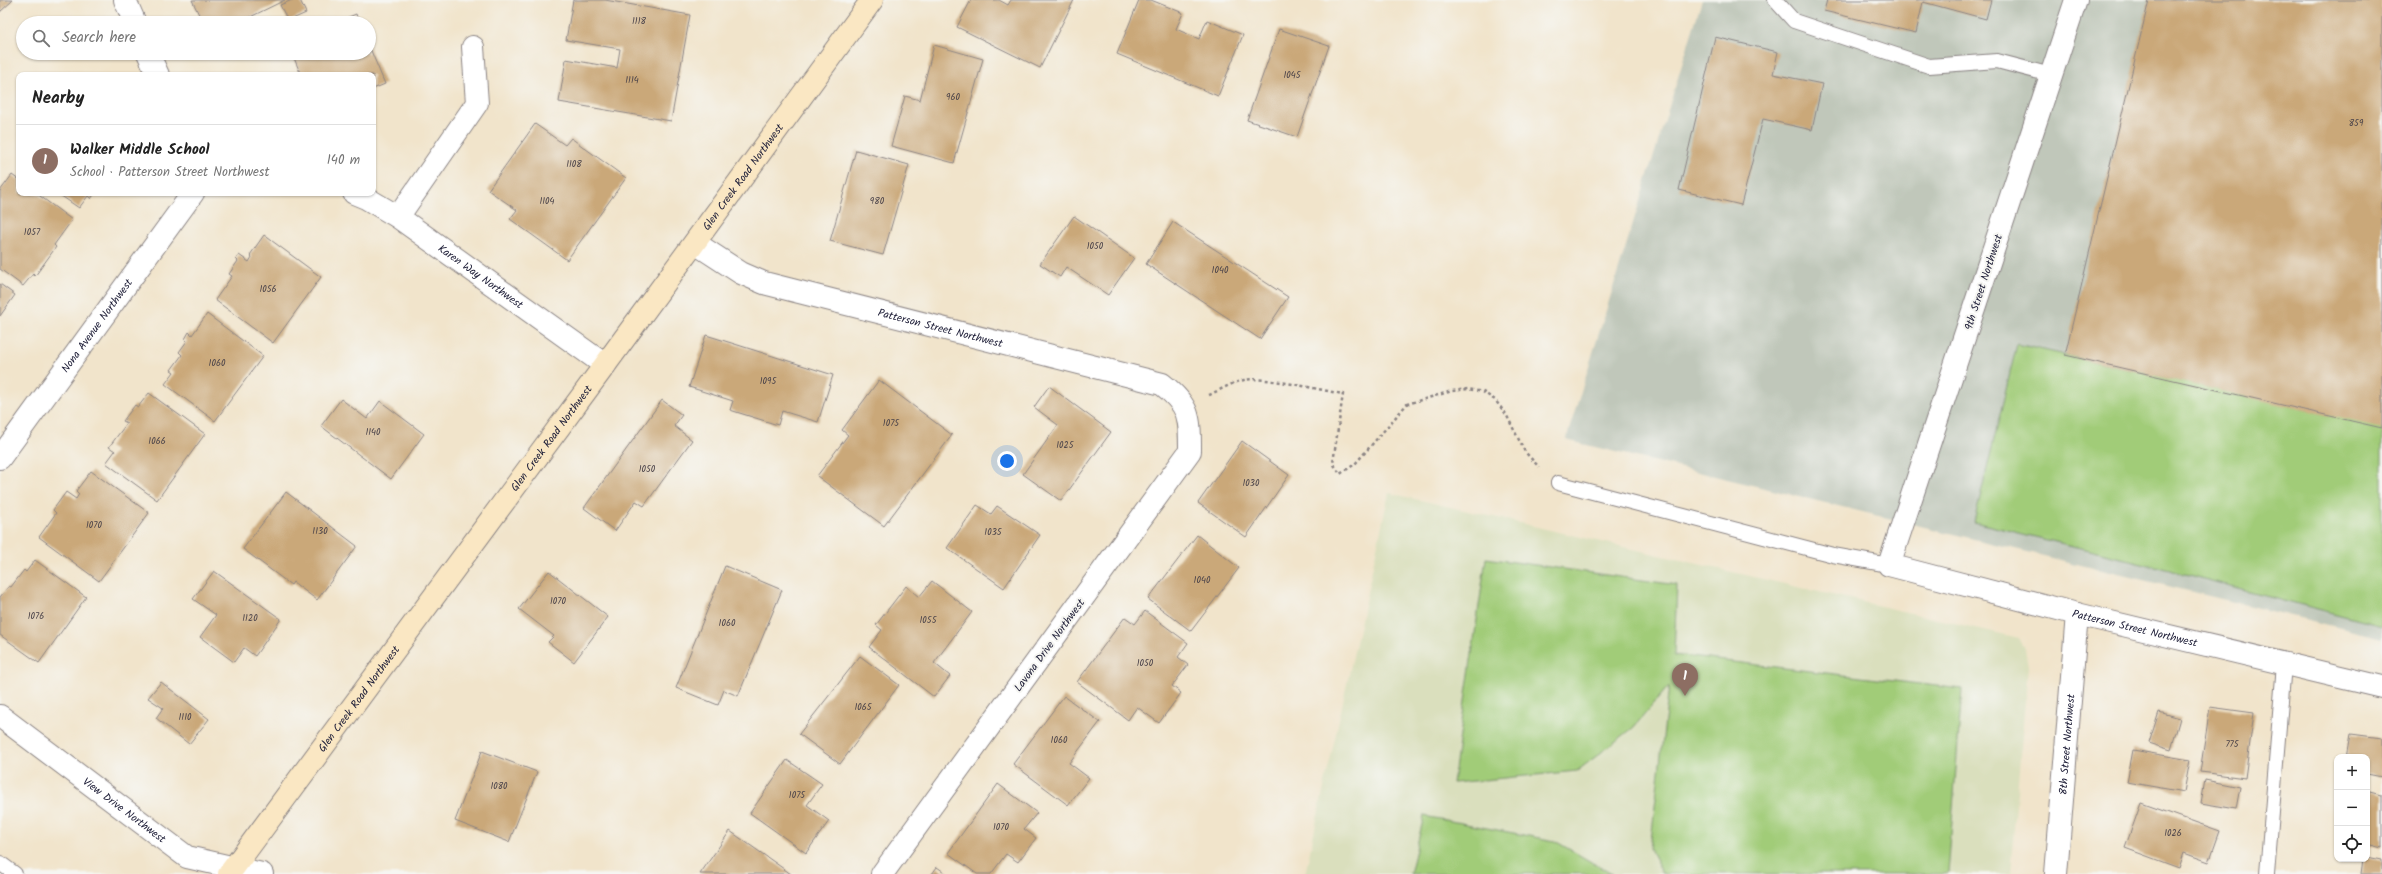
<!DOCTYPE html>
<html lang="en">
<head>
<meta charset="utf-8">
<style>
	:root { --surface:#fff; --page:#f6f6f6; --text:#222; --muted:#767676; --line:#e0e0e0; --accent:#111827 }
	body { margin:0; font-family:Kalam,sans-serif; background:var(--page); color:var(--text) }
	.controls { position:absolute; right:12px; bottom:12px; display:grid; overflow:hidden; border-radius:8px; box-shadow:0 1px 3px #0004 }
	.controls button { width:36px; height:36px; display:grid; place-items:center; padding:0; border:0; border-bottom:1px solid var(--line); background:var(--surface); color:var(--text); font:20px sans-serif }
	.you { position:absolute; left:1007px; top:461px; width:14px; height:14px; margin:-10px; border:3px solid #fff; border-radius:50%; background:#1a73e8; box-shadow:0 0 0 6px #1a73e833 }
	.badge { display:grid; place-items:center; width:26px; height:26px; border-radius:50%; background:var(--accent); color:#fff; font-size:13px; font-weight:700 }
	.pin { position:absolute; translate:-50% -33px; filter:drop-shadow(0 1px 2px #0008) }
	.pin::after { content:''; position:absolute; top:21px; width:14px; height:12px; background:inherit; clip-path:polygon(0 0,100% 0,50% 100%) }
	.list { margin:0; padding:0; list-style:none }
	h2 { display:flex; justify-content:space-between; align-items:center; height:52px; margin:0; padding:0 16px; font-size:17px }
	h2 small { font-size:13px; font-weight:400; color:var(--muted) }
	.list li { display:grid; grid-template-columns:26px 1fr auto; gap:12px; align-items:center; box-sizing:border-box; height:72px; padding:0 16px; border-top:1px solid var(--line) }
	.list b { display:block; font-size:15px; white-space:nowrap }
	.list p { margin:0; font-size:13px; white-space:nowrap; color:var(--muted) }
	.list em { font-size:13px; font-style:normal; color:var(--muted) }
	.icon { flex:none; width:22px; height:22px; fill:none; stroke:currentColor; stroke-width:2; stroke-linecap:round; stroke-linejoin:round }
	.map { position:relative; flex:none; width:2382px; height:874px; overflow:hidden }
	.search { position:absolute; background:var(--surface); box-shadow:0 1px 3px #0004; left:16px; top:16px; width:360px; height:44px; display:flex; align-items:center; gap:10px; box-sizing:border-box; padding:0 14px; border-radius:22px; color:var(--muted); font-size:15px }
	.panel { position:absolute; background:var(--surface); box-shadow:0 1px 3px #0004; left:16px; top:72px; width:360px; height:124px; border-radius:8px }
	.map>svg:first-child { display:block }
</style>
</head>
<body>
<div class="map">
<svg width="2382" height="874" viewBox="0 0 2382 874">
	<rect width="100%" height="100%" fill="#f6f6f2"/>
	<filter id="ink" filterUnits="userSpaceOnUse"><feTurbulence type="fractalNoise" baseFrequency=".025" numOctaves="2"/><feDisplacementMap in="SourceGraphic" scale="8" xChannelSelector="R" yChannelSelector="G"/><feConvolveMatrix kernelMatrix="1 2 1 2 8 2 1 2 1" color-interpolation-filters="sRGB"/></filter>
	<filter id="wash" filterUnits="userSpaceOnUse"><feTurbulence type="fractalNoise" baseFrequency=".012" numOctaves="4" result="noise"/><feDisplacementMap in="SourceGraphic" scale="16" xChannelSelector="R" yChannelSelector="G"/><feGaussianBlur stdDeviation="0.9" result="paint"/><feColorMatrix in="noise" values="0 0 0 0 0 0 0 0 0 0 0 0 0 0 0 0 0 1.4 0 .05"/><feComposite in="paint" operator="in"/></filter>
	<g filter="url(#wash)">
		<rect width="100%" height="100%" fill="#f1e4cb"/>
		<path fill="#dadfbd" d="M1389,493L2019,638L2025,649L2028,666L2010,874H1305Z"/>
		<path fill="#c0c7ba" d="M1702,0H2382V638L1566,440Z"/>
		<g fill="#a1cc78" stroke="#62775a">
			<path d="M2017,344L2382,427V626L2158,567L1974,522Z"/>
			<path d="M1486,558L1677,585L1674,655L1962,689L1948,874H1663L1650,849L1669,686L1633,728L1577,771L1453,783Z"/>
			<path d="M1424,816L1555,841L1612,874H1410Z"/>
		</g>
		<g id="blocks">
			<g fill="#caa879">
				<path d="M0,0H13L0,12Z"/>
				<path d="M192,0H285L238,23H203Z"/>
				<path d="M292,0H300L306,13L288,21L280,5Z"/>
				<path d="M573,0H605L690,15L671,121L559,102L566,59L617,68L620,49L566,40Z"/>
				<path d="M971,0H999L1008,5L1011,0H1074L1040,68L957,27Z"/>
				<path d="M1139,0H1151L1183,13L1176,29L1199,39L1207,20L1243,35L1218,96L1117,54Z"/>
				<path d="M1827,0H1991L1986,19L1923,2L1916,33L1824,11Z"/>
				<path d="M2149,0H2382V428L2065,355Z"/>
				<path d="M356,14L359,23H334Z"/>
				<path d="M1279,29L1329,46L1297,137L1247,120Z"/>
				<path d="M1715,37L1778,52L1773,74L1822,84L1812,130L1763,119L1741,205L1679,190Z"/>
				<path d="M934,45L983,59L954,163L891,146L905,96L920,100Z"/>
				<path d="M369,46L385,84L373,89V75H301L292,53H369Z"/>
				<path d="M535,124L565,145L571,138L626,178L567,260L510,219L517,210L488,190Z"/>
				<path d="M856,150L909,165L883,255L830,241Z"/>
				<path d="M12,175L19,180V193H36L72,220L54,245L56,247L35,276L33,274L23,286L0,269V191Z"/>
				<path d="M57,193H95L91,199L88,196L79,208Z"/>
				<path d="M1074,216L1134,258L1108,295L1066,267L1060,277L1040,264Z"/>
				<path d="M1173,222L1288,297L1260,339L1146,264Z"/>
				<path d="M264,235L321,277L273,343L215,300L232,276L229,274L238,261L236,259L239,255L249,262L252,257L250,255Z"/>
				<path d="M0,284L15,295L0,316Z"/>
				<path d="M207,314L263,356L215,421L165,384L174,372L171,370L182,355L179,352L187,341L185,339L189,332L192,335Z"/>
				<path d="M706,335L833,375L818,422L782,411L778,425L730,410L733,401L689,387Z"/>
				<path d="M879,380L952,435L884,526L817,476L848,435L842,430Z"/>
				<path d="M1049,386L1111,432L1061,501L1023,474L1058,425L1034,407Z"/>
				<path d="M149,393L205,434L157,500L106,463L115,451L109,447L127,423L123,421L135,405L138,407Z"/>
				<path d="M341,399L367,419L380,401L424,434L391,479L321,426Z"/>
				<path d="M662,400L682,415L674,426L692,440L644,506L636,501L615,531L584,508Z"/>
				<path d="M1242,441L1289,475L1246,537L1198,503Z"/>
				<path d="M91,471L149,513L99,581L39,537L56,513L53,510L66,492L76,499L79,494L76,491Z"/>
				<path d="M286,492L357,546L317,600L293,582L291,585L243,549Z"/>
				<path d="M977,505L991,514L997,506L1040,535L1004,588L947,548Z"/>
				<path d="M1197,535L1239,568L1191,631L1148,599Z"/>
				<path d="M35,560L86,597L39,663L0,635V597L9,586L11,587L24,570L26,572Z"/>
				<path d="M725,566L782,590L738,696L724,690L718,705L676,688Z"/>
				<path d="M214,571L281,619L255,656L244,648L234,662L200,637L216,615L193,599Z"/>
				<path d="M549,571L608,617L574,662L548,642L554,636L519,609Z"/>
				<path d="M932,581L972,612L934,663L950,676L934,697L869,647L882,630L876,625L906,586L919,597Z"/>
				<path d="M1145,611L1188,643L1178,657L1188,665L1172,686L1181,693L1159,723L1137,707L1128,720L1077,682L1125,617L1135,624Z"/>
				<path d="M860,656L899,685L840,764L799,734Z"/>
				<path d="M161,682L209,719L189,744L156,718L163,708L148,698Z"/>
				<path d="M1064,696L1100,722L1069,763L1089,778L1068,805L1013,764Z"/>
				<path d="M2210,707L2254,713L2245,778L2200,772Z"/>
				<path d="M2159,712L2180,718L2171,750L2149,743Z"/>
				<path d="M2351,734L2382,738V777L2367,774V757H2347Z"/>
				<path d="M2133,750L2190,760L2184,792L2127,782Z"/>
				<path d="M482,751L537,772L509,842L455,821Z"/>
				<path d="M787,760L822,784L807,805L829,821L806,853L750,813Z"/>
				<path d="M2205,780L2240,787L2236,809L2201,803Z"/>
				<path d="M998,784L1037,813L1024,829L1036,838L1018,862L1006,854L991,874H977L948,853Z"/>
				<path d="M2367,791L2382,795V848L2367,844Z"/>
				<path d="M2141,803L2220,831L2209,862L2184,853L2179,868L2125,848Z"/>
				<path d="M730,831L791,874H700Z"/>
				<path d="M2367,857L2382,860V874H2361L2363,859Z"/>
				<path d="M937,867L947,874H932Z"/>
			</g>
		</g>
	</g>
	<g filter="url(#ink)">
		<use href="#blocks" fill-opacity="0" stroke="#8a8383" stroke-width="1"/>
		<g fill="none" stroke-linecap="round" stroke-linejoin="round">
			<g stroke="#8a8383" stroke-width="16">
				<g id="service">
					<path d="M1775,0L1794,21L1929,66L1997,61L2051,75"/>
					<path d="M1558,483L1833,555L1889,565"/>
					<path d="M0,863L15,874"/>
					<path d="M2267,874L2284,664"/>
				</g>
			</g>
			<g stroke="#8a8383" stroke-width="24">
				<g id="minor">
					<path d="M125,0L135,23"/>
					<path id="s1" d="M2076,0L1889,565L2077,614L2382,687"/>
					<path d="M148,53L158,75"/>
					<path id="s2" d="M354,193L366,198L398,217L605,365"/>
					<path d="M398,217L477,103L473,47"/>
					<path id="s3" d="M695,243L741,273L764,283L1162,384C1190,406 1190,417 1190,451L882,874"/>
					<path id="s4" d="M0,458L193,193"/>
					<path id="s5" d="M0,716L187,857L262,874"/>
					<path id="s6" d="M2056,874L2077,614"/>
				</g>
			</g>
			<g stroke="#8a8383" stroke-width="24">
				<g id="secondary">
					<path id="s7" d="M229,874L605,365L872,0"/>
				</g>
			</g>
			<path stroke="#8a8383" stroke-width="2.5" stroke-dasharray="3 3" stroke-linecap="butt" d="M1209,395C1220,390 1231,383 1244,380C1264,376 1320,390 1343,394L1333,463L1340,474L1355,464L1407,404L1452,391L1468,389L1483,392L1495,400L1506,414L1525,452L1539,467"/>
			<use href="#service" stroke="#fff" stroke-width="14"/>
			<use href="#minor" stroke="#fff" stroke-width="22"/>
			<use href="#secondary" stroke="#fae7c3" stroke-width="22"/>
		</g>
	</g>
	<g text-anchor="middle" stroke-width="4" stroke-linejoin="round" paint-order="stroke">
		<g font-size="9" fill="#4c444a">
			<text x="639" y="24">1118</text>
			<text x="1292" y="78">1045</text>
			<text x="632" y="83">1114</text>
			<text x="953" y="100">960</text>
			<text x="2356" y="126">859</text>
			<text x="574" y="167">1108</text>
			<text x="547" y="204">1104</text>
			<text x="877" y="204">980</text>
			<text x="32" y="235">1057</text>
			<text x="1095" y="249">1050</text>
			<text x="1220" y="273">1040</text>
			<text x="268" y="292">1056</text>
			<text x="217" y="366">1060</text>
			<text x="768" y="384">1095</text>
			<text x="891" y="426">1075</text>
			<text x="373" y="435">1140</text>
			<text x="157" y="444">1066</text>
			<text x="1065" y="448">1025</text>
			<text x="647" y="472">1050</text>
			<text x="1251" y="486">1030</text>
			<text x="94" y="528">1070</text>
			<text x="320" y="534">1130</text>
			<text x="993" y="535">1035</text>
			<text x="1202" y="583">1040</text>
			<text x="558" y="604">1070</text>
			<text x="36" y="619">1076</text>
			<text x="250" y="621">1120</text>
			<text x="928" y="623">1055</text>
			<text x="727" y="626">1060</text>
			<text x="1145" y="666">1050</text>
			<text x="863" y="710">1065</text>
			<text x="185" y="720">1110</text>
			<text x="1059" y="743">1060</text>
			<text x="2232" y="747">775</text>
			<text x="499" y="789">1080</text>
			<text x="797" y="798">1075</text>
			<text x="1001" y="830">1070</text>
			<text x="2173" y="836">1026</text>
		</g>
		<g font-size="11" fill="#22223b" stroke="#f6f6f2">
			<text dy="4" stroke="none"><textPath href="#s7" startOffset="866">Glen Creek Road Northwest</textPath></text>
			<text dy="4" stroke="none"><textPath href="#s2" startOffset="152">Karen Way Northwest</textPath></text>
			<text transform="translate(1983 282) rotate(-72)" y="4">9th Street Northwest</text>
			<text dy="4" stroke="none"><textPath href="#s4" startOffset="164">Nona Avenue Northwest</textPath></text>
			<text dy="4" stroke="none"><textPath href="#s3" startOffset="262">Patterson Street Northwest</textPath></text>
			<text dy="4" stroke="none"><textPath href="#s7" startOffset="542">Glen Creek Road Northwest</textPath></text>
			<text dy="4" stroke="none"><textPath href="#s1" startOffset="849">Patterson Street Northwest</textPath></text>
			<text transform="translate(1049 645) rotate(-54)" y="4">Lavona Drive Northwest</text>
			<text dy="4" stroke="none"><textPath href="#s7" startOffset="218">Glen Creek Road Northwest</textPath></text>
			<text dy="4" stroke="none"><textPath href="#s6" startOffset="130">8th Street Northwest</textPath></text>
			<text dy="4" stroke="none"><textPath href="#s5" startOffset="156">View Drive Northwest</textPath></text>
		</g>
	</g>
</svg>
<div class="controls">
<button>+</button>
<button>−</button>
<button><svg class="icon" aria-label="locate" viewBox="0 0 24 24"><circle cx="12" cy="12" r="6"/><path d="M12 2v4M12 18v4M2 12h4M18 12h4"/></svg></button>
</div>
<div class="you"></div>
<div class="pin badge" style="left:1685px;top:696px;background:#8d6e63">1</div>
<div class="search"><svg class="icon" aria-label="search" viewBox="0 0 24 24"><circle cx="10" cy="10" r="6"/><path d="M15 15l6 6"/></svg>Search here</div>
<section class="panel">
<h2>Nearby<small></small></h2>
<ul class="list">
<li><span class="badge" style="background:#8d6e63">1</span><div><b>Walker Middle School</b><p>School · Patterson Street Northwest</p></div><em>140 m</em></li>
</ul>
</section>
</div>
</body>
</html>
